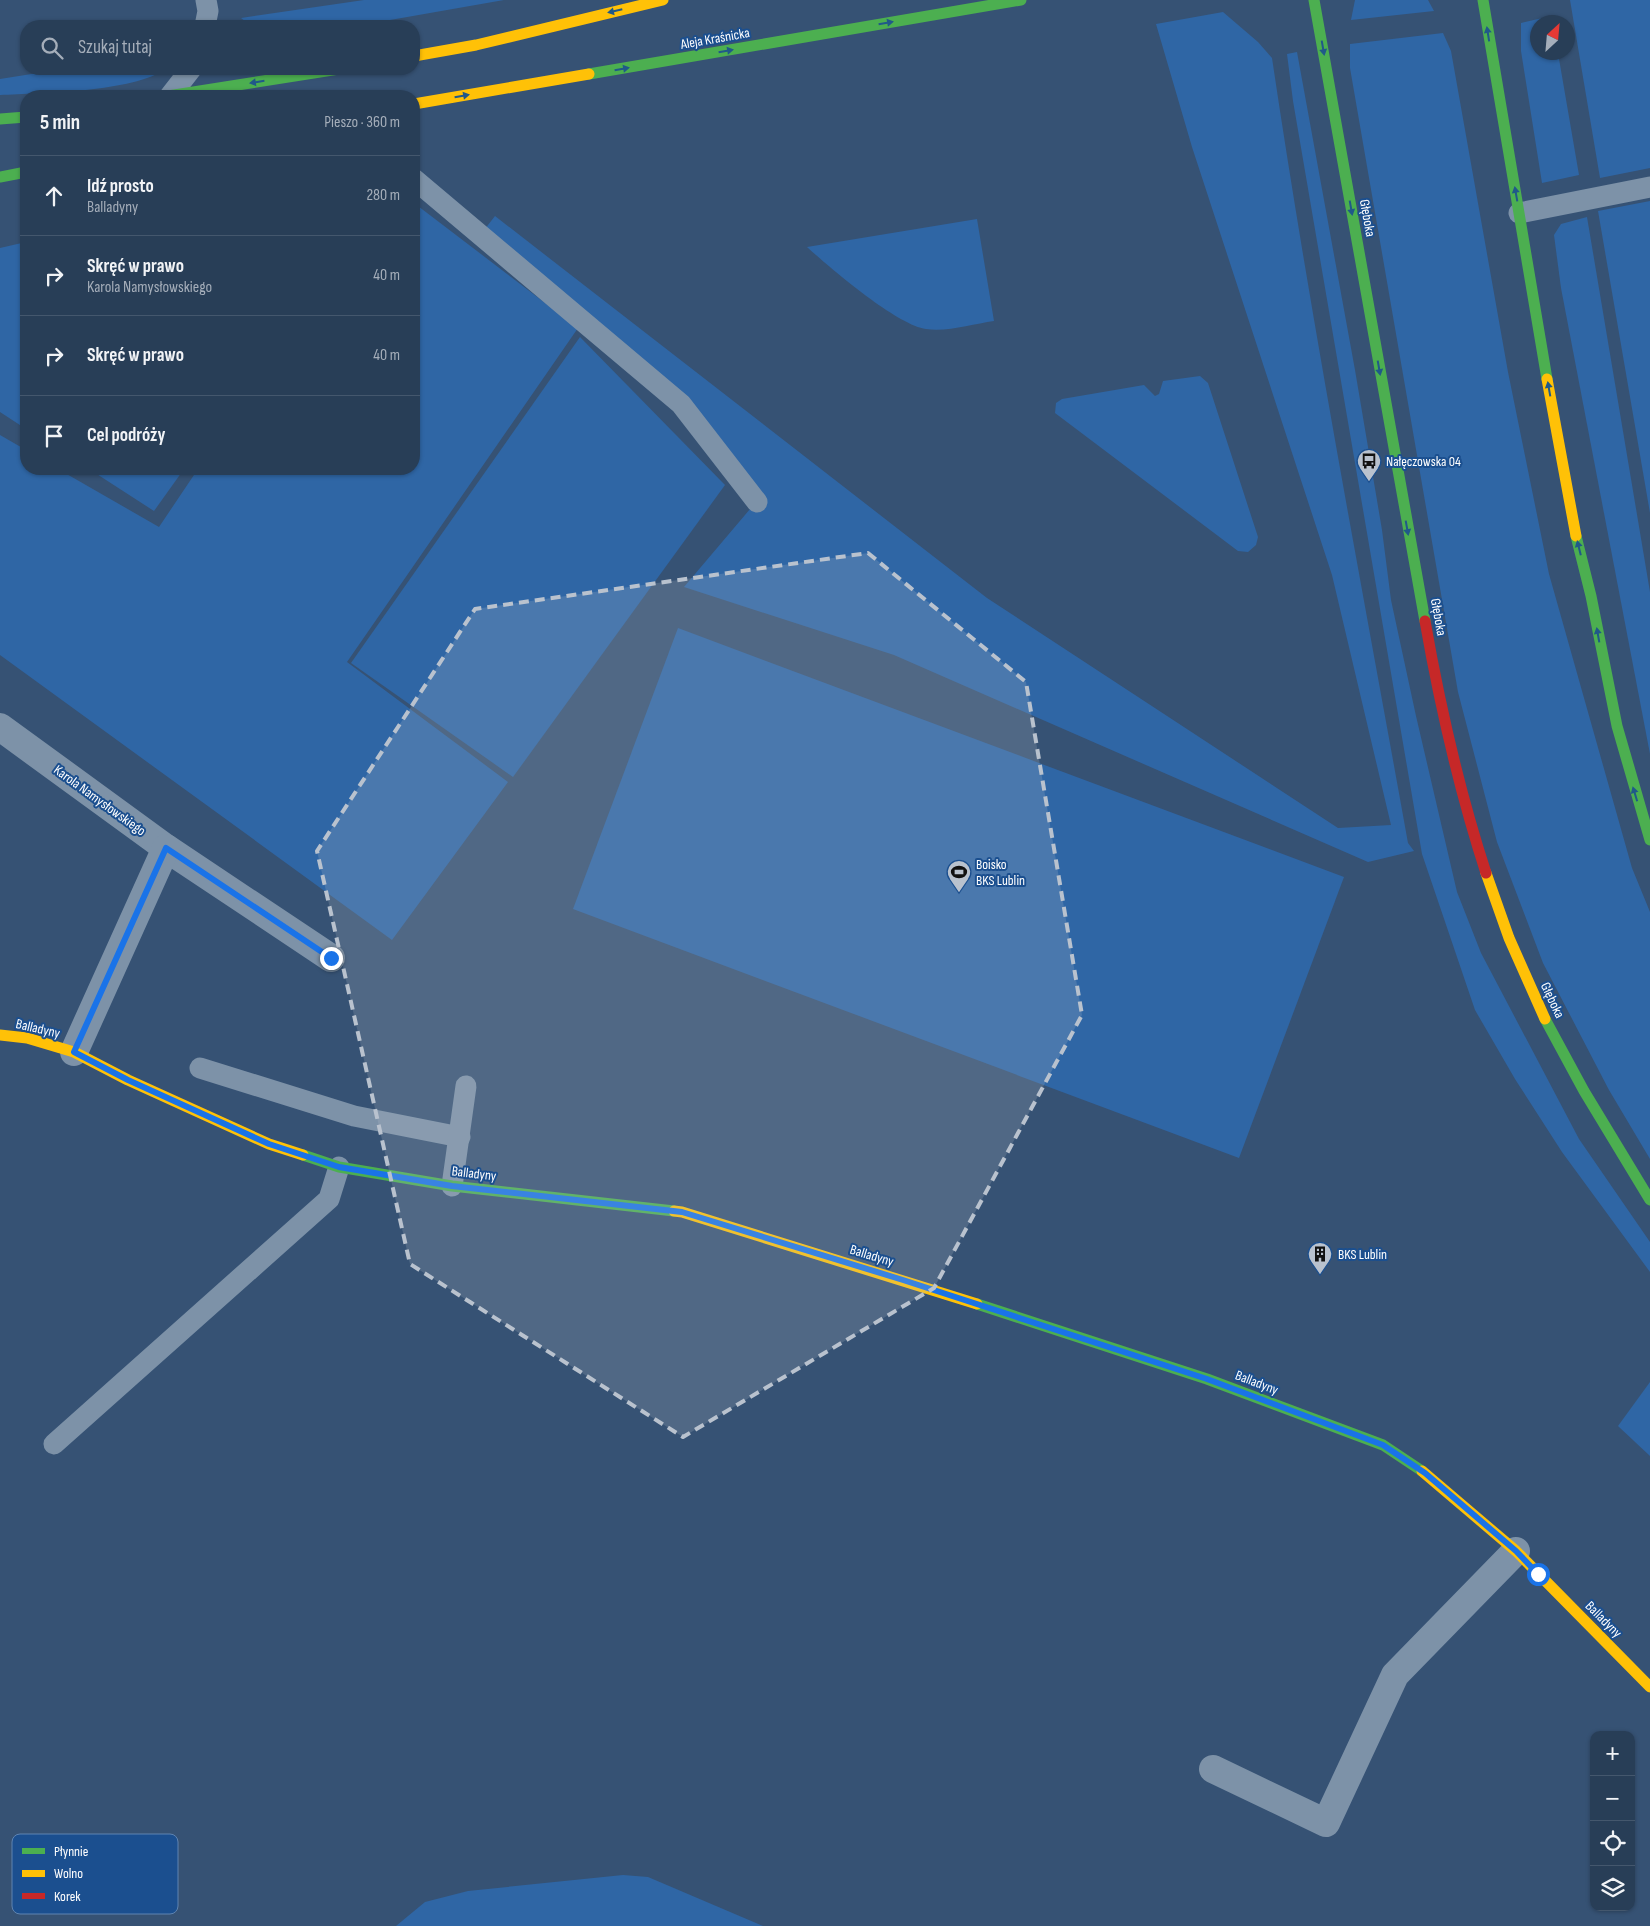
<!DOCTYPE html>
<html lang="pl">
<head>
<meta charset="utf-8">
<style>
	:root { --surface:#283e57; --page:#30455d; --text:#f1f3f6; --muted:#a5aeba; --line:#44576d }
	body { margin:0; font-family:"Sofia Sans Condensed",sans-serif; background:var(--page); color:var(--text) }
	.controls { position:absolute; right:15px; bottom:15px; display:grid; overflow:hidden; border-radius:10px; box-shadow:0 1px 4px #0004 }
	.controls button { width:45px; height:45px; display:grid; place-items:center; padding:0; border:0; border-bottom:1px solid var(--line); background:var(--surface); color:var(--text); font:25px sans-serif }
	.compass { position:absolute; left:1530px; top:15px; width:45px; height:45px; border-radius:50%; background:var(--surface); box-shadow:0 1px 4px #0004; rotate:26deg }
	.stop { position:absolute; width:15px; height:15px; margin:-11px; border:4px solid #1a73e8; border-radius:50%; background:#fff }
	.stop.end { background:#1a73e8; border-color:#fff; box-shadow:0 1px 5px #0008 }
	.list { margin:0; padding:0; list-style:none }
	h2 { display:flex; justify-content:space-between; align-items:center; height:65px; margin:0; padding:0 20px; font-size:21px }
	h2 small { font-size:16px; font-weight:400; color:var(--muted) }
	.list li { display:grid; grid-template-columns:32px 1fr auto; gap:15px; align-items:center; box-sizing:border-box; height:80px; padding:0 20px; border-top:1px solid var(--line) }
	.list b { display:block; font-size:19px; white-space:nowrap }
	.list p { margin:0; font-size:16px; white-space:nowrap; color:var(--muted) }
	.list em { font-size:16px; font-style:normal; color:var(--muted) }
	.icon { flex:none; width:28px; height:28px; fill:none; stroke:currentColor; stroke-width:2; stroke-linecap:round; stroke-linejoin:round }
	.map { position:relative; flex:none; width:1650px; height:1926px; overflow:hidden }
	.search { position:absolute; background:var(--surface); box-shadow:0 1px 4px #0004; left:20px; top:20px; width:400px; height:55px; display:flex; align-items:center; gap:12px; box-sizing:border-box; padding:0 18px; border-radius:20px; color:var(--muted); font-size:19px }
	.panel { position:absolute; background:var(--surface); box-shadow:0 1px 4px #0004; left:20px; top:90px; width:400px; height:385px; border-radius:20px }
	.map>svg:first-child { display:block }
</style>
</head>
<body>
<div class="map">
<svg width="1650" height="1926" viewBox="0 0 1650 1926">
	<rect width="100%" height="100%" fill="#365274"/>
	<g fill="#2f66a5">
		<path d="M364,0H504L356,26H251L241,18Z"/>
		<path d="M1355,0H1428L1434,11L1351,20Z"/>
		<path d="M1570,0H1650V168L1600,178Z"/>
		<path d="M1223,12L1258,42L1272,58C1311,321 1361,582 1408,843L1414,851L1368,862L894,655L684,587L756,502L681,404L481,234L495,216L987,598L1338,828L1391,825L1332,575L1192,147L1156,24Z"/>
		<path d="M1551,16L1552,22H1538V52L1558,53L1579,175L1542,183L1521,51V23Z"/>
		<path d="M1443,33L1451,51L1508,372L1549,574L1632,868L1650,912V1159L1609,1090L1543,963L1497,842L1458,692L1350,68V44Z"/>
		<path d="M1297,52L1355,370L1382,530L1391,600L1416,716L1457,892L1481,953L1579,1139L1650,1242V1272L1562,1152L1515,1079L1475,1010L1422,854L1293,101L1287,54Z"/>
		<path d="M63,69H165C134,92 41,93 0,95V79Z"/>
		<path d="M1650,201V513L1598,211Z"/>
		<path d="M414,203L578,328L347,662L508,782L392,940L0,655V435L26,450V469H58L159,527L198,469H414Z"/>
		<path d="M1587,217L1650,592V754L1561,288L1554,235L1561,224Z"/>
		<path d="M977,219L994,321C973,324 948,332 926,329C897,325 830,268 807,247Z"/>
		<path d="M26,242V429L0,412V248Z"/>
		<path d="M580,337L725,485L513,777L351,663Z"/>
		<path d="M1200,376L1208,383L1258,537L1256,545L1248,552L1238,551L1055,413L1056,403L1062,399L1144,385L1155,396L1159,394L1163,381Z"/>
		<path d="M89,469H184L154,511Z"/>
		<path d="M678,628L1344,877L1239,1158L573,909Z"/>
		<path d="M1650,1382V1456L1618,1426Z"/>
		<path d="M623,1875L648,1877L763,1926H396L425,1902L468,1891Z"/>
	</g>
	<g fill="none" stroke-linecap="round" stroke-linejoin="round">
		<g stroke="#7d92a8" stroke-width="21">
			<path d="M205,26L208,11L206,0"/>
			<path d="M170,96L191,69"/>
			<path d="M414,179L681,404L757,502"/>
			<path d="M1519,213L1650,187"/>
			<path d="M200,1068L354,1116L460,1137"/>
			<path d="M452,1186L466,1086"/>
			<path d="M54,1444L329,1199L339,1167"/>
		</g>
		<g stroke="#7d92a8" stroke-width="28">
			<path d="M0,727L166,848L331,958"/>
			<path d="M74,1052L166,848"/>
			<path d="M1213,1769L1326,1823L1395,1675L1516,1551"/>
		</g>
		<g stroke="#4caf50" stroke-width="11">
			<path d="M1314,0L1425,621"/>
			<path d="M1483,0L1547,379"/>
			<path d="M589,74L1021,0"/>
			<path d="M168,96L339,69"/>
			<path d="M0,119L26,117"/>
			<path d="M0,177L26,172"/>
			<path d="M1576,536L1591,596L1617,726L1650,840"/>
			<path d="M1545,1019L1584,1091L1650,1200"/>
			<path d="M303,1155L339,1167L452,1186L674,1211"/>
			<path d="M977,1304L1207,1379L1383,1445L1422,1471"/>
		</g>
		<g stroke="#ffc107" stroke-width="11">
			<path d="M414,56L476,45L663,0"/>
			<path d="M414,104L589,74"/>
			<path d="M1547,379L1576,536"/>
			<path d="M1486,873L1509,938L1545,1019"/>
			<path d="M0,1035L27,1038L74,1052L128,1080L269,1144L303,1155"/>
			<path d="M674,1211L682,1212L977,1304"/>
			<path d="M1422,1471L1516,1551L1650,1687"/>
		</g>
		<path stroke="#c62828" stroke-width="11" d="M1425,621C1440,706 1459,790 1486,873"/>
	</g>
	<defs><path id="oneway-solid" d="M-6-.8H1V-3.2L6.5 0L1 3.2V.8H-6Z" transform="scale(1.25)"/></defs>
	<g fill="#205989">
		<use href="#oneway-solid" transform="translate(615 11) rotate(167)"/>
		<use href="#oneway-solid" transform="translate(886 23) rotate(-10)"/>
		<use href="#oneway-solid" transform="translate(1488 34) rotate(-99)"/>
		<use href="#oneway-solid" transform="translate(1323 48) rotate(80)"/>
		<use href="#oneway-solid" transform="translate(726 51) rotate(-10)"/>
		<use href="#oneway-solid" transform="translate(622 69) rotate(-10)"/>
		<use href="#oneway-solid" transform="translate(257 82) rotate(171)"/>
		<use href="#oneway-solid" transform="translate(462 96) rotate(-10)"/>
		<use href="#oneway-solid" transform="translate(1516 194) rotate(-100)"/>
		<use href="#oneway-solid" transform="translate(1351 208) rotate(80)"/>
		<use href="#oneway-solid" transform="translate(1379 368) rotate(80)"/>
		<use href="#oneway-solid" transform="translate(1549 389) rotate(-100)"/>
		<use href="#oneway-solid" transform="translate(1407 528) rotate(80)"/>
		<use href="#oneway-solid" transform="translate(1579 548) rotate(-104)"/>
		<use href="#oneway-solid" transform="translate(1598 635) rotate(-100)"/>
		<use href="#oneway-solid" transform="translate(1635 794) rotate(-107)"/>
	</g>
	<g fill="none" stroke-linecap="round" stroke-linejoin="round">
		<path stroke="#1a73e8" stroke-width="6" d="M331,958L166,848L74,1052L128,1080L269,1144L339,1167L452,1186L682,1212L903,1280L1207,1379L1383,1445L1425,1473L1516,1551L1538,1574"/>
	</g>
	<path fill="#b9c2ce" fill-opacity="0.2" stroke="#b9c2ce" stroke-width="4" stroke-dasharray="10 6" stroke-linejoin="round" d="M868,553L1026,682L1082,1015L934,1288L683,1437L410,1264L317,851L475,609Z"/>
	<defs>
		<g id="bus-pin" transform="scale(1.25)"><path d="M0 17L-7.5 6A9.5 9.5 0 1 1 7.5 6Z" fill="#b9c2ce" stroke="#1b4f8f"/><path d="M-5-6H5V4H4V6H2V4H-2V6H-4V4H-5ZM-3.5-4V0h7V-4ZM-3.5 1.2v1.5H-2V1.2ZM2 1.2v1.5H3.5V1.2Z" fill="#111"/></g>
		<g id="stadium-pin" transform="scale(1.25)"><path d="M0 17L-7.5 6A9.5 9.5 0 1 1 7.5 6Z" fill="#b9c2ce" stroke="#1b4f8f"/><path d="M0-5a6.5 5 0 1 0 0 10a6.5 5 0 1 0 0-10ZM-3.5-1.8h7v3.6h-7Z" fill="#111"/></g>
		<g id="building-pin" transform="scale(1.25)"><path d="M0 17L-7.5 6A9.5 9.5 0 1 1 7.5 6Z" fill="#b9c2ce" stroke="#1b4f8f"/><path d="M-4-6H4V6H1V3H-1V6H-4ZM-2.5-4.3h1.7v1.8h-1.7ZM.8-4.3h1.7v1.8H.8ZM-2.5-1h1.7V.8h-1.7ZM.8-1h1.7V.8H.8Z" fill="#111"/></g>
	</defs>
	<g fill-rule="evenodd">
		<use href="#bus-pin" x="1369" y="461"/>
		<use href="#stadium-pin" x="959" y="872"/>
		<use href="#building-pin" x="1320" y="1254"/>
	</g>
	<g text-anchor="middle" stroke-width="4" stroke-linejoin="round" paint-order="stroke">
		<g font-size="14" fill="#fff" stroke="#1b4f8f">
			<text transform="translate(715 38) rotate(-10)" y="5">Aleja Kraśnicka</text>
			<text transform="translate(1368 218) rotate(80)" y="5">Głęboka</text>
			<text transform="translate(1439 617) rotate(80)" y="5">Głęboka</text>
			<text transform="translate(100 800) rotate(36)" y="5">Karola Namysłowskiego</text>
			<text transform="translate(1553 1000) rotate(65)" y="5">Głęboka</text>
			<text transform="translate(38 1028) rotate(13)" y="5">Balladyny</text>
			<text transform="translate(474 1173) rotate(7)" y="5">Balladyny</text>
			<text transform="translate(872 1255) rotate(17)" y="5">Balladyny</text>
			<text transform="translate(1257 1382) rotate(21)" y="5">Balladyny</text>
			<text transform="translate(1604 1619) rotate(45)" y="5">Balladyny</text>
		</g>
		<g font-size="14" fill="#fff" stroke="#1b4f8f" text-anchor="start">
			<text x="1386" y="466">Nałęczowska 04</text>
			<text x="976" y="869">Boisko<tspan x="976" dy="16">BKS Lublin</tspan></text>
			<text x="1338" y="1259">BKS Lublin</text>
		</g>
	</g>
	<rect x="12" y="1834" width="166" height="80" rx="8" fill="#1b4f8f" stroke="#5f84b1" stroke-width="1"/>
	<rect x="22" y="1848" width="23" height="6" fill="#4caf50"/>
	<rect x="22" y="1870" width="23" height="7" fill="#ffc107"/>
	<rect x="22" y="1893" width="23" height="6" fill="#c62828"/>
	<g font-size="14" fill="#fff">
		<text x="54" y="1856">Płynnie</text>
		<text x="54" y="1878">Wolno</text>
		<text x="54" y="1901">Korek</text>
	</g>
</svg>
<div class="controls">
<button>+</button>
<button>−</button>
<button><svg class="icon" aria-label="locate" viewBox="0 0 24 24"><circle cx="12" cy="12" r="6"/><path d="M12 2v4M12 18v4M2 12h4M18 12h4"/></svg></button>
<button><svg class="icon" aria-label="layers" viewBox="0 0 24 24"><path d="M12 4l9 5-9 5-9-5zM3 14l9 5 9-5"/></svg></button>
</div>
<svg class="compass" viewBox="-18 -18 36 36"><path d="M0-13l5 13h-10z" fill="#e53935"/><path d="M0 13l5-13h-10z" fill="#a5aeba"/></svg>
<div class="stop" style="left:1538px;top:1574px"></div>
<div class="stop end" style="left:331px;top:958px"></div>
<div class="search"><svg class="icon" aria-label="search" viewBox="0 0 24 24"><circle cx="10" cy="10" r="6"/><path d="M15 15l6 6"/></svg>Szukaj tutaj</div>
<section class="panel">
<h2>5 min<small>Pieszo · 360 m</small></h2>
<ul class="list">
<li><svg class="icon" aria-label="ahead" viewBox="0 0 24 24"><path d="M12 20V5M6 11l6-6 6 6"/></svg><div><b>Idź prosto</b><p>Balladyny</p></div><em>280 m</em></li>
<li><svg class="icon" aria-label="right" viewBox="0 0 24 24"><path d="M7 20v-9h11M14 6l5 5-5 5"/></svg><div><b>Skręć w prawo</b><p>Karola Namysłowskiego</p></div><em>40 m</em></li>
<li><svg class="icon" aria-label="right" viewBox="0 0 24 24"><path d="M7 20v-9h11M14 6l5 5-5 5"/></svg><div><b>Skręć w prawo</b></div><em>40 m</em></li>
<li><svg class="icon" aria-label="arrive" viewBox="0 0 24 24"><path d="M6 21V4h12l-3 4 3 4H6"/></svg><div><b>Cel podróży</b></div></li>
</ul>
</section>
</div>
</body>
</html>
